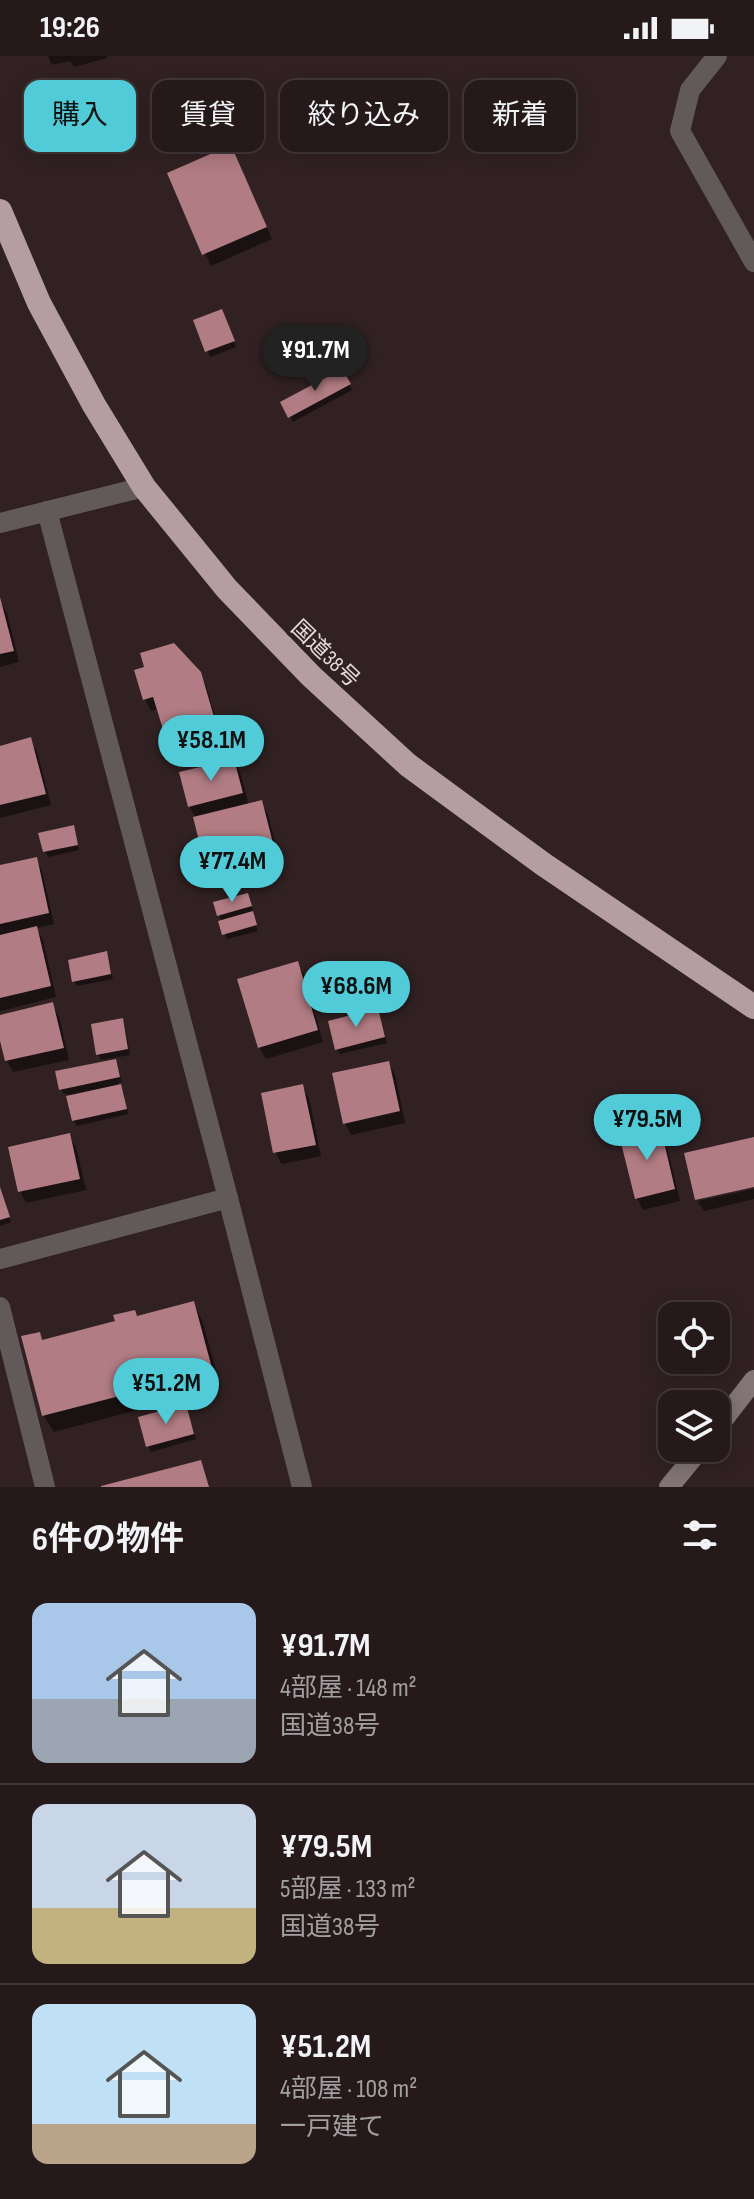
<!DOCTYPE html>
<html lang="ja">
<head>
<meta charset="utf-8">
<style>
	:root { --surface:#25191a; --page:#2d2223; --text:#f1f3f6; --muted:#a3a0a2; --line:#423839; --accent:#52cbd9 }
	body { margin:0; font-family:"Sofia Sans Condensed","Noto Sans JP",sans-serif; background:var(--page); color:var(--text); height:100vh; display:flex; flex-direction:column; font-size:30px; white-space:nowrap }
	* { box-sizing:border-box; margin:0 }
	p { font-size:26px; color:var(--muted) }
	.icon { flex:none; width:44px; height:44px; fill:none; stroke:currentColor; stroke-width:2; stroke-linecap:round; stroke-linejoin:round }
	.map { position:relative; height:1431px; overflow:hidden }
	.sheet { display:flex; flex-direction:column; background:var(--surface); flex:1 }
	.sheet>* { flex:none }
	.banner { position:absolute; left:24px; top:24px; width:706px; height:72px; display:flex; gap:16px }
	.fabs { position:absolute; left:658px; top:1246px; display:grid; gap:16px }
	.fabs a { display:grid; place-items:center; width:72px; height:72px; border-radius:16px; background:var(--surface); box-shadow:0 4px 20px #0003,0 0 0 2px var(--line); font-size:40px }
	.price { position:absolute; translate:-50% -68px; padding:0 18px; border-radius:28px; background:var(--accent); color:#111; font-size:26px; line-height:52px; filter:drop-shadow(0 2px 4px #0008) }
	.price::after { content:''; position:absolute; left:50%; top:48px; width:24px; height:18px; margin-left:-12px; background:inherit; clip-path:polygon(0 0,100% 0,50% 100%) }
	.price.active { background:#222; color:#fff }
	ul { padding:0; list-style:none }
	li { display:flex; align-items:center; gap:24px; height:200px; padding:0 32px }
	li+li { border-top:2px solid var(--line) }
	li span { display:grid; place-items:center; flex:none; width:224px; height:160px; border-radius:16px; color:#555 }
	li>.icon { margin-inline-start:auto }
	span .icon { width:96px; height:96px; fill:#fffc; stroke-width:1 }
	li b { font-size:34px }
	h2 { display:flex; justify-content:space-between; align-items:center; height:96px; padding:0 32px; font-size:34px }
	.pill { padding:0 28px; border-radius:16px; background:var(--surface); box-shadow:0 4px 20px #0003,0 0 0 2px var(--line); font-size:28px; line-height:72px }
	.pill.active { background:var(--accent); color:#111 }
	.status { display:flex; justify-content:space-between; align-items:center; height:56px; padding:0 40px; background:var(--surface); direction:ltr }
	.status svg { height:22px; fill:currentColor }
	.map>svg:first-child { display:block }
</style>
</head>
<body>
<div class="status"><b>19:26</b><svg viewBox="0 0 49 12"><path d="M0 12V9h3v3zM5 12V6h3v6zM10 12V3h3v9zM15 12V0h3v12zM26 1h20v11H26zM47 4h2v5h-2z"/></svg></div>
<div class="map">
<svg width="754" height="1431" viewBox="0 0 754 1431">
	<rect width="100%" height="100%" fill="#312123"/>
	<!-- shadow -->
	<g fill="#0007">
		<polygon points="48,0 107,0 107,2 74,11 70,5 52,9"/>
		<polygon points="231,92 272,183 211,210 169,118"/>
		<polygon points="224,260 236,291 210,301 196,265"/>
		<polygon points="342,316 352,334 293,366 283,347"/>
		<polygon points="0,545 7,557 19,606 0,611"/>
		<polygon points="199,617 206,630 226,696 179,710 172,698 159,653 151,655 145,643"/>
		<polygon points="30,684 37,695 51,749 0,762 0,692"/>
		<polygon points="234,705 240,716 249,750 261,746 268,758 279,802 213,819 207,808 196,763 190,751 181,717"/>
		<polygon points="73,771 79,794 48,801 45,795"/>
		<polygon points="36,803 42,815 54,868 36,872 43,884 56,941 0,955 0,811"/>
		<polygon points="250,845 253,856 251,857 258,875 227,883 216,848"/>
		<polygon points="106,898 113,923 77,930 74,925"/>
		<polygon points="297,908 304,919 323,986 266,1003 259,991"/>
		<polygon points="52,949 59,960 69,1004 13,1016 7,1005 0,976 0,961"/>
		<polygon points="377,955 387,987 340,998 337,993"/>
		<polygon points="122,964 125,970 130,999 101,1004 98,998"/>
		<polygon points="115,1004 122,1026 118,1027 123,1035 128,1058 77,1070 74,1065 68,1038 64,1038 61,1033"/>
		<polygon points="388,1007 395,1018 405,1067 351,1079 345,1067"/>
		<polygon points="302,1030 309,1042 321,1100 282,1108 275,1096"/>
		<polygon points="659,1072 665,1083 680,1145 643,1154 637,1142"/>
		<polygon points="69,1080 76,1091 86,1134 26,1147 20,1135"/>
		<polygon points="754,1133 754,1143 704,1155 698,1145"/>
		<polygon points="0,1135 11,1166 0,1170"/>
		<polygon points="193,1247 202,1264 221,1332 54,1376 44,1360 24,1282 43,1286"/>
		<polygon points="185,1350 196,1383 151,1396 148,1390"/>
	</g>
	<!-- building -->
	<g fill="#b17c83">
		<polygon points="231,89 267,171 202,199 167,117"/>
		<polygon points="222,253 235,285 205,296 193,264"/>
		<polygon points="342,313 351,328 288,362 280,346"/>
		<polygon points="0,541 14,595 0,598"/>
		<polygon points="174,587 201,616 221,685 171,699 153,641 143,644 134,614 144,611 140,597"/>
		<polygon points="31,681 46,738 0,749 0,690"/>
		<polygon points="234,703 243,737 188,751 179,716"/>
		<polygon points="262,744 274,791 205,809 193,761"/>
		<polygon points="74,769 78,789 43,796 38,777"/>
		<polygon points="37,801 49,857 0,868 0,809"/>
		<polygon points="248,837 252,850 217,860 213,846"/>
		<polygon points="253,855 257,869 222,879 218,865"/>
		<polygon points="37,870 51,930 0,942 0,879"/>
		<polygon points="107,895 111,918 72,926 68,904"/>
		<polygon points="298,905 318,974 258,992 237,923"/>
		<polygon points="53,946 64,992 5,1005 0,985 0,959"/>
		<polygon points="378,952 385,981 335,994 328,965"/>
		<polygon points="123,962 128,993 96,999 91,968"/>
		<polygon points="116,1003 120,1021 59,1034 55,1015"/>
		<polygon points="389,1005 400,1055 343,1068 332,1017"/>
		<polygon points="121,1028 127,1053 72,1065 66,1040"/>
		<polygon points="303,1028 316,1089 273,1097 261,1037"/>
		<polygon points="660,1069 675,1133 635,1143 619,1079"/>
		<polygon points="70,1077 80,1123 18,1136 8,1091"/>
		<polygon points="754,1081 754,1131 695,1144 684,1097"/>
		<polygon points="0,1131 10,1161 0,1164"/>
		<polygon points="194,1245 213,1316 42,1360 21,1280 40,1276 42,1284 115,1265 113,1259 135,1254 137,1260"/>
		<polygon points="186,1348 194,1378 146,1391 138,1361"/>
		<polygon points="201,1404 209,1431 101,1431 101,1430"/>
	</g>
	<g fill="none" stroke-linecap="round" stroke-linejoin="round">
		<!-- lane -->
		<polyline stroke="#62595a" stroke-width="20" points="0,1251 45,1431"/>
		<!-- street -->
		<g stroke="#62595a" stroke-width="20">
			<polyline points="717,0 690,34 680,75 754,206"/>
			<polyline points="47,455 228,1142 302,1431"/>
			<polyline points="0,467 144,431"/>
			<polyline points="0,1203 228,1142"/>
		</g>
		<!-- secondary -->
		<g stroke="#837576" stroke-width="20">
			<polyline points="716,1373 754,1324"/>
			<polyline points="669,1431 701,1392"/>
		</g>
		<!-- highway -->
		<polyline stroke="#b49ea1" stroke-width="24" points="0,155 39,247 94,349 144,431 227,533 311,620 408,709 543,808 754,951"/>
	</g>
	<g text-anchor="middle" stroke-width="8" stroke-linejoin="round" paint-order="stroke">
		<!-- street labels -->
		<g font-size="22" fill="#e7dcdd" stroke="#312123">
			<text transform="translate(326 597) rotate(44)" y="8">国道38号</text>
		</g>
	</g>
</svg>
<div class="fabs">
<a><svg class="icon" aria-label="locate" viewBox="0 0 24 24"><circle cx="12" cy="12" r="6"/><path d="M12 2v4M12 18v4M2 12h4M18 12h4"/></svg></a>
<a><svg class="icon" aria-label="layers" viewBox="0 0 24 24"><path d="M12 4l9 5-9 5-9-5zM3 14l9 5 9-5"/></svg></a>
</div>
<b class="price active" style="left:315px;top:337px">¥91.7M</b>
<b class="price" style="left:211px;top:727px">¥58.1M</b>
<b class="price" style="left:232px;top:848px">¥77.4M</b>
<b class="price" style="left:356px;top:973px">¥68.6M</b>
<b class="price" style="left:647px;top:1106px">¥79.5M</b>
<b class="price" style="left:166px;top:1370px">¥51.2M</b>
<div class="banner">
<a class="pill active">購入</a>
<a class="pill">賃貸</a>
<a class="pill">絞り込み</a>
<a class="pill">新着</a>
</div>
</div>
<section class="sheet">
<h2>6件の物件<svg class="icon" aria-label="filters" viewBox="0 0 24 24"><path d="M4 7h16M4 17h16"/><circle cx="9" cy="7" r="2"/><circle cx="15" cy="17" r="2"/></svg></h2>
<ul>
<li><span style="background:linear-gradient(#a9c7e8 60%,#9aa5b1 0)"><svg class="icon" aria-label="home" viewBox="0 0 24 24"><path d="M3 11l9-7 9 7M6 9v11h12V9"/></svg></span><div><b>¥91.7M</b><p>4部屋 · 148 m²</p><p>国道38号</p></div></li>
<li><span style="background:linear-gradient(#c9d6e8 65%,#c2b280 0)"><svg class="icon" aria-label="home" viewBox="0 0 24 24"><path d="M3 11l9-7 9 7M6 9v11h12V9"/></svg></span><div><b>¥79.5M</b><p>5部屋 · 133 m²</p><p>国道38号</p></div></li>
<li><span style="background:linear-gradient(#bfe0f5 75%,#b9a48a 0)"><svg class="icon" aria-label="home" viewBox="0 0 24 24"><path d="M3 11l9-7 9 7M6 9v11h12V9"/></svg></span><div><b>¥51.2M</b><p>4部屋 · 108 m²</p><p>一戸建て</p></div></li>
</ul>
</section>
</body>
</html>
